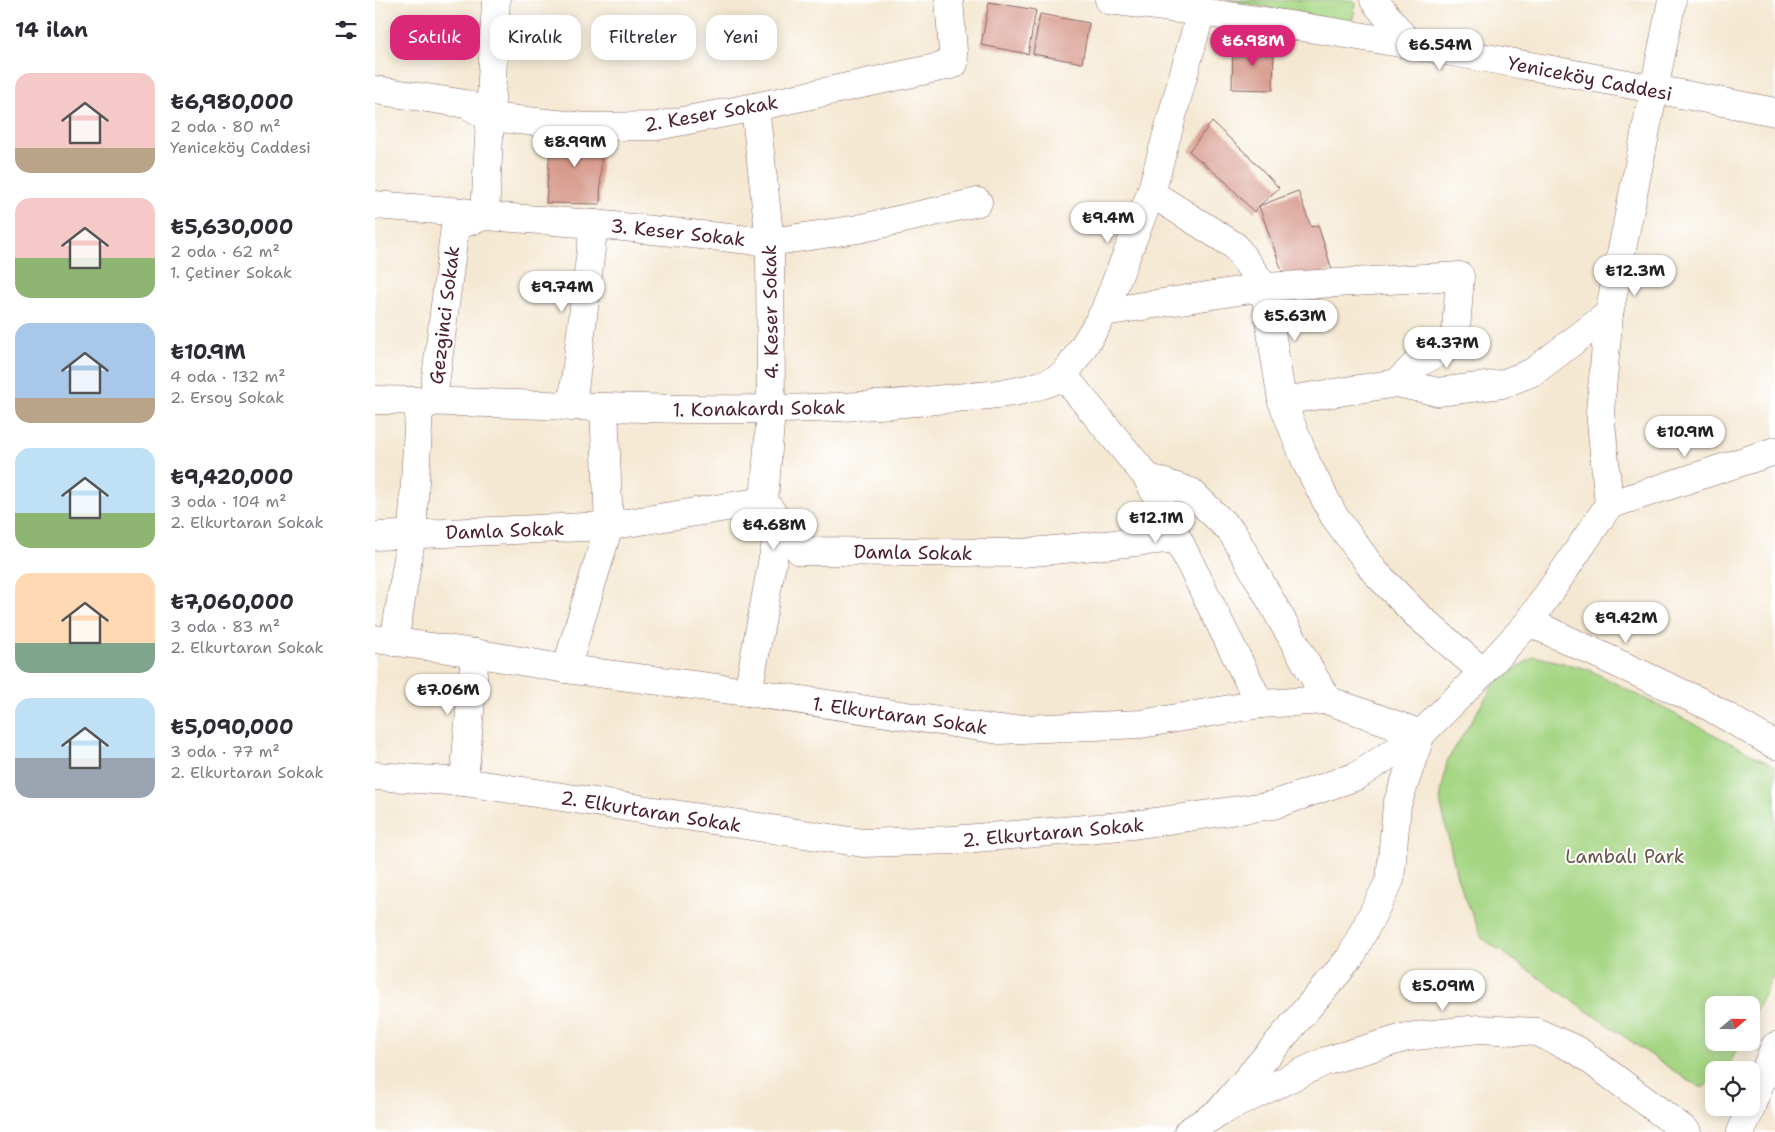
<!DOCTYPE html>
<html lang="tr">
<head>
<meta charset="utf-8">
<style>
	:root { --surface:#fff; --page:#f7f7f7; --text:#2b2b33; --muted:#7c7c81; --accent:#db2777 }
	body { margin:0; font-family:"Shantell Sans",sans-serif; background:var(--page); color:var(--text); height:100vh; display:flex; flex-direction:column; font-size:19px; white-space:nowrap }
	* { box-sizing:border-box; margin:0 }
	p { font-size:16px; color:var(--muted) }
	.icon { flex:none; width:28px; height:28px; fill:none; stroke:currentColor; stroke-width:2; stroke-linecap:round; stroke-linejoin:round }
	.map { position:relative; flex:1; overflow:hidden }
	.side { display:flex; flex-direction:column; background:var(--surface); width:375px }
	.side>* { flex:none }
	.hud { position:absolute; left:15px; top:15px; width:475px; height:45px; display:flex; gap:10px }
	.needle { width:32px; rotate:70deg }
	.controls { position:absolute; left:1330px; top:996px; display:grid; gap:10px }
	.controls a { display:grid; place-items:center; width:55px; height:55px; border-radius:10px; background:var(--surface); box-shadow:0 2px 12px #0003; font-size:25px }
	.price { position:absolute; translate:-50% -42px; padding:0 11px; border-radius:18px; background:#fff; color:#222; font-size:16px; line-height:32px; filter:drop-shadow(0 1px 2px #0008) }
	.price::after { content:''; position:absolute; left:50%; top:30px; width:15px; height:11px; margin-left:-8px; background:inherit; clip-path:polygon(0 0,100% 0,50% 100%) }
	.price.on { background:var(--accent); color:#fff }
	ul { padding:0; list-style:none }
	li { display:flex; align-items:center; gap:15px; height:125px; padding:0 15px }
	li span { display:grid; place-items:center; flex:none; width:140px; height:100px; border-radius:15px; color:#555 }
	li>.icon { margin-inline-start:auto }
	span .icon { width:60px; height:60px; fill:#fffc; stroke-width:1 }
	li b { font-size:21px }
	h2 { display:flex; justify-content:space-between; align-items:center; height:60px; padding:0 15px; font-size:21px }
	.pill { padding:0 18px; border-radius:15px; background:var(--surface); box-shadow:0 2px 12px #0003; font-size:18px; line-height:45px }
	.pill.on { background:var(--accent); color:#fff }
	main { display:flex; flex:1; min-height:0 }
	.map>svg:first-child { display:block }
</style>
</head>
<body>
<main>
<section class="side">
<h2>14 ilan<svg class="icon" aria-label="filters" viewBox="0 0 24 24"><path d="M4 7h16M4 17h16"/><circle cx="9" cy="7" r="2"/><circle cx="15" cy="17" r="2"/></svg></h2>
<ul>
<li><span style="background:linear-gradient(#f6c9c9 75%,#b9a48a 0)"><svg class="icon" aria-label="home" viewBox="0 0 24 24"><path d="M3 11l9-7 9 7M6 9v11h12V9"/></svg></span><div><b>₺6,980,000</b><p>2 oda · 80 m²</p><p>Yeniceköy Caddesi</p></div></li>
<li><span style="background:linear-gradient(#f6c9c9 60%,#8fb573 0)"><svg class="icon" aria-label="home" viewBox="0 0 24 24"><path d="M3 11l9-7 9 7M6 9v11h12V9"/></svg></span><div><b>₺5,630,000</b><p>2 oda · 62 m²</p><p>1. Çetiner Sokak</p></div></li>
<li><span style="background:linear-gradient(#a9c7e8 75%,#b9a48a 0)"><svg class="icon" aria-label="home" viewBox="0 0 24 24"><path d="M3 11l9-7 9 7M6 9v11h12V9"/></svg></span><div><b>₺10.9M</b><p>4 oda · 132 m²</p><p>2. Ersoy Sokak</p></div></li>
<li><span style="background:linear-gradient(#bfe0f5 65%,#8fb573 0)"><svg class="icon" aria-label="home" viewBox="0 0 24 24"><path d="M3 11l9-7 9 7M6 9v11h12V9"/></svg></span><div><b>₺9,420,000</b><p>3 oda · 104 m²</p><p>2. Elkurtaran Sokak</p></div></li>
<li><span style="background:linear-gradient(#ffd9b3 70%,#7fa58c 0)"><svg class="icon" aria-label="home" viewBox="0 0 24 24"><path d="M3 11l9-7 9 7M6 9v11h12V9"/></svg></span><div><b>₺7,060,000</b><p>3 oda · 83 m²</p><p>2. Elkurtaran Sokak</p></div></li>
<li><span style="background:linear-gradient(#bfe0f5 60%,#9aa5b1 0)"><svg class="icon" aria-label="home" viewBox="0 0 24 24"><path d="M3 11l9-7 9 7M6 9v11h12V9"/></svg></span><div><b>₺5,090,000</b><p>3 oda · 77 m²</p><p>2. Elkurtaran Sokak</p></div></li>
</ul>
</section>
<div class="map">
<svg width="1400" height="1132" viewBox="0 0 1400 1132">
	<rect width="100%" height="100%" fill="#fff"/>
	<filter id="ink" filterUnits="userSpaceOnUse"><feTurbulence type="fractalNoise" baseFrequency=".02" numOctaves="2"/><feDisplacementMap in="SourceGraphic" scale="10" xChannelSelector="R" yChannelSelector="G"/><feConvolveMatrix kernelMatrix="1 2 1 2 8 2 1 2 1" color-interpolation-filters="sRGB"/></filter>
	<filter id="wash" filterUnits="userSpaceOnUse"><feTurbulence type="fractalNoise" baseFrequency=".0096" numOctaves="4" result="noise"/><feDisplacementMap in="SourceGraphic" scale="20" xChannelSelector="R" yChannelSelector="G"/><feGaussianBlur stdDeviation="1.12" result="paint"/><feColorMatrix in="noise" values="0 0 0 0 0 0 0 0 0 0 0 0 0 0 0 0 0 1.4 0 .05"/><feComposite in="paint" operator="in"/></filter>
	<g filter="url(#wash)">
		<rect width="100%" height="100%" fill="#f4e8d2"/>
		<!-- green -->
		<g fill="#a6d684" stroke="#787a58">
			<polygon points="851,0 978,0 981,4 977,23"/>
			<polygon points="1159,656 1213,669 1400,766 1400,973 1376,1020 1376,1005 1339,1005 1339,1042 1365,1043 1352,1069 1339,1070 1339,1079 1327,1088 1309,1078 1107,938 1082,877 1065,800 1072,761 1119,684"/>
		</g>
		<g id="blocks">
			<!-- building -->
			<g fill="#d69789">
				<polygon points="614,2 661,10 653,54 606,45"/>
				<polygon points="665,14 714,23 707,63 658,54"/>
				<polygon points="858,45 899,46 898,90 857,89"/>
				<polygon points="837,122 877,159 904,188 884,206 923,191 936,227 943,225 957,270 912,285 884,206 879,212 852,183 814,151"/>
				<polygon points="176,131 227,134 225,204 171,203"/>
			</g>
		</g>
	</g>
	<g filter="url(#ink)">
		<use href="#blocks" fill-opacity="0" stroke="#866565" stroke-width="1"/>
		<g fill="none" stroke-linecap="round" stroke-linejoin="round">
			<defs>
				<g id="minor">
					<path d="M734,0C958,27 1179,70 1400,112"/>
					<polyline points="999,0 1034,44"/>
					<polyline points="826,11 776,193 860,246 889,287 907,401 932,464 959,516 1000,572 1042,615 1108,672"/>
					<polyline points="0,90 91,104 114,117 211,127 282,126 380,107 579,64 574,0"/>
					<polyline points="0,205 88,212 110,216 219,224 395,242 483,229 603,202"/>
					<polyline points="729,312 889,287 1085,276 1080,344 1040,365 1022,383"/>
					<polyline points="688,375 772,477 885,704"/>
					<path d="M0,400C190,403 381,420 570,399C607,395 654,395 687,376C694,372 723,323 729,312L776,193"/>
					<polyline points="907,401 1022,383 1063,392 1127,384 1158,372 1234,314"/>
					<polyline points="197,407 219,224"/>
					<polyline points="772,477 816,492 857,532 952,700"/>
					<polyline points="1234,505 1225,411 1234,314 1297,0"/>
					<polyline points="1234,505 1400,451"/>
					<polyline points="0,536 234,526 389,501 425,551 647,553 802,538"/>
					<polyline points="1154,622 1330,704 1400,745"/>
					<polyline points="0,639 100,653 191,669 373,692 624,730 766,724 885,704 952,700 1046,734 1022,805 1015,880 975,958 844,1112"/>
					<polyline points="19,642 37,534 44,410 58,401 80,226 110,216 121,0"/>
					<polyline points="191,669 234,526 229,408"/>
					<polyline points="373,692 401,542 389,501 396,410 395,242 380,107"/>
					<polyline points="0,776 89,782 488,843 577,840 758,825 898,805 982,776 1046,734 1108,672 1154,622 1234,505"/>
					<polyline points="89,782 100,653"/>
					<polyline points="1376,1106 1400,1046"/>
					<polyline points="813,1132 844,1112 951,1061 1032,1037 1104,1029 1161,1032 1202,1050 1312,1132"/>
					<polyline points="1366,1132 1376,1108"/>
				</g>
			</defs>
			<!-- minor casing -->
			<use href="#minor" stroke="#866565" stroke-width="29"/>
			<!-- minor -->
			<use href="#minor" stroke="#fff" stroke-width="28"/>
		</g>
	</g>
	<g text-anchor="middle" stroke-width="4" stroke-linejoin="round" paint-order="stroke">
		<!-- street labels -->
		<g font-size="19" fill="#4a1f2b" stroke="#fff">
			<text transform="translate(1215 78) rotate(11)" y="7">Yeniceköy Caddesi</text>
			<text transform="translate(336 113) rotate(-10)" y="7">2. Keser Sokak</text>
			<text transform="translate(303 232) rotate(6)" y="7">3. Keser Sokak</text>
			<text transform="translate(395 312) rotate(-91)" y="7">4. Keser Sokak</text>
			<text transform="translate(69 315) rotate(-83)" y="7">Gezginci Sokak</text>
			<text transform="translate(384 408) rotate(-1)" y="7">1. Konakardı Sokak</text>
			<text transform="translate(130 530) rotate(-2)" y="7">Damla Sokak</text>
			<text transform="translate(538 552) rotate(1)" y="7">Damla Sokak</text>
			<text transform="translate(525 715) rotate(8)" y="7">1. Elkurtaran Sokak</text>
			<text transform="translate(276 811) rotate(9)" y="7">2. Elkurtaran Sokak</text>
			<text transform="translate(678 832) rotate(-5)" y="7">2. Elkurtaran Sokak</text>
		</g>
		<!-- park labels -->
		<g font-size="19" fill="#665646" stroke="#fff">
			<text x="1250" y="863">Lambalı Park</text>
		</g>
	</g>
</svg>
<div class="controls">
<a><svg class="needle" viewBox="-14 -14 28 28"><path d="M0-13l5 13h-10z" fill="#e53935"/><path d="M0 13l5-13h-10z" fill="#7c7c81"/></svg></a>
<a><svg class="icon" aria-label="locate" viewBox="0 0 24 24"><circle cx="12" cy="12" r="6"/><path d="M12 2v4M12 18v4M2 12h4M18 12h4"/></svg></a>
</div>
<b class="price on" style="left:878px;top:67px">₺6.98M</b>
<b class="price" style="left:1065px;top:71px">₺6.54M</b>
<b class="price" style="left:200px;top:168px">₺8.99M</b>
<b class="price" style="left:733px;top:244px">₺9.4M</b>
<b class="price" style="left:1260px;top:297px">₺12.3M</b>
<b class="price" style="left:187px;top:313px">₺9.74M</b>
<b class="price" style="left:920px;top:342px">₺5.63M</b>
<b class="price" style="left:1072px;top:369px">₺4.37M</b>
<b class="price" style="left:1310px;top:458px">₺10.9M</b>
<b class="price" style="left:781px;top:544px">₺12.1M</b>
<b class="price" style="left:399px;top:551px">₺4.68M</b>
<b class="price" style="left:1251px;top:644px">₺9.42M</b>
<b class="price" style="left:73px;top:716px">₺7.06M</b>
<b class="price" style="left:1068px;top:1012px">₺5.09M</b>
<div class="hud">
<a class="pill on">Satılık</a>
<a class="pill">Kiralık</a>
<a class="pill">Filtreler</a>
<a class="pill">Yeni</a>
</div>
</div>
</main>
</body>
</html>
